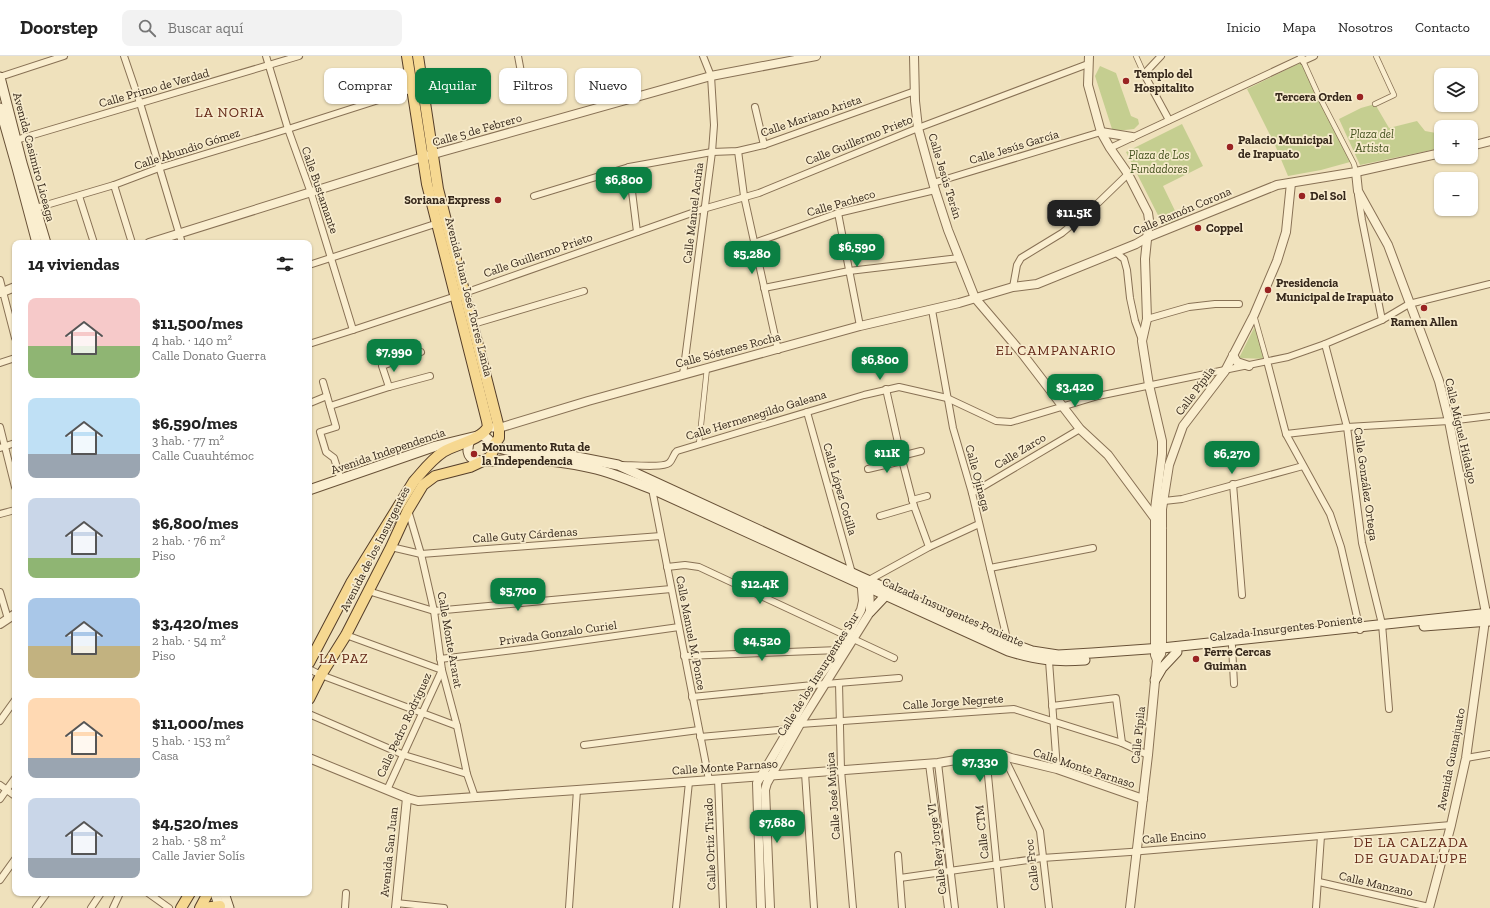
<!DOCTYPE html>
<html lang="es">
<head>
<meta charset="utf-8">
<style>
	:root { --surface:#fff; --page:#f2f2f2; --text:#222; --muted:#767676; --line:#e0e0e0; --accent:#0b8043 }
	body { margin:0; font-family:"Zilla Slab",serif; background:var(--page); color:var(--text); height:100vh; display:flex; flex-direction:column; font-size:15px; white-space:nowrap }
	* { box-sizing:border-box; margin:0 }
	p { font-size:13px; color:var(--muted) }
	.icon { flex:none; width:22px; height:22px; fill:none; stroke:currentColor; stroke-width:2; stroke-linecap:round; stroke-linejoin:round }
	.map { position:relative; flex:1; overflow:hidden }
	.drawer { position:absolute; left:12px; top:184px; width:300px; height:656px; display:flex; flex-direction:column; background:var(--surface); border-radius:8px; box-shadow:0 1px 3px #0004 }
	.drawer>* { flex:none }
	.hud { position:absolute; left:324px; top:12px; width:380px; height:36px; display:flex; gap:8px }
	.buttons { position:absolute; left:1434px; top:12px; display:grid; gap:8px }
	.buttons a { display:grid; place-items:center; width:44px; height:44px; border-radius:8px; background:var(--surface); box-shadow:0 1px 3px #0004; font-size:20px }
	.price { position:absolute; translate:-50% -34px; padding:0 9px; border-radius:8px; background:var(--accent); color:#fff; font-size:13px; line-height:26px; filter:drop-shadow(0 1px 2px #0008) }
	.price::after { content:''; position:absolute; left:50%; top:24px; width:12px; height:9px; margin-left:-6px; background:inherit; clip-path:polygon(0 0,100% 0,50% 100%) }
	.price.current { background:#222; color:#fff }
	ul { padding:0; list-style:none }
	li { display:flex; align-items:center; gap:12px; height:100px; padding:0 16px }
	li span { display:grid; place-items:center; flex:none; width:112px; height:80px; border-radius:8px; color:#555 }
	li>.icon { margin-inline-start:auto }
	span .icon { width:48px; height:48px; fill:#fffc; stroke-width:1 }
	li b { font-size:17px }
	h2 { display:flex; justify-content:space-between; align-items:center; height:48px; padding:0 16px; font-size:17px }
	.pill { padding:0 14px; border-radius:8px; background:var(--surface); box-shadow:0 1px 3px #0004; font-size:14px; line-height:36px }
	.pill.current { background:var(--accent); color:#fff }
	header { display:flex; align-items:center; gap:24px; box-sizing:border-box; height:56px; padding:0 20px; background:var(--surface); border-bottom:1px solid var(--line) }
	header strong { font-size:19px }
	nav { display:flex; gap:22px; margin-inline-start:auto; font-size:14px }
	.search { width:280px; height:36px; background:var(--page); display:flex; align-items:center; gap:10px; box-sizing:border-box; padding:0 14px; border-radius:8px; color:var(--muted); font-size:15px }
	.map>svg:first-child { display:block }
</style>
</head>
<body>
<header>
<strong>Doorstep</strong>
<div class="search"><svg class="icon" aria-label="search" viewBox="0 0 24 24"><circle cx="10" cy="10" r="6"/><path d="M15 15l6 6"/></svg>Buscar aquí</div>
<nav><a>Inicio</a><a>Mapa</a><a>Nosotros</a><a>Contacto</a></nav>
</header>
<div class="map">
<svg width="1490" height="852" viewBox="0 0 1490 852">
	<rect width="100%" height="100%" fill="#efe1bc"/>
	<!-- green -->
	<g fill="#c5ce90">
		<polygon points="1302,6 1350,106 1321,114 1288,120 1275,89 1247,33"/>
		<polygon points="1100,10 1116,17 1131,60 1138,63 1139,68 1134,73 1116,75 1112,73 1095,20"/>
		<polygon points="1375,48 1389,72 1417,65 1425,75 1436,77 1441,81 1441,92 1360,109 1339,63 1361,52"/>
		<polygon points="1182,68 1203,110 1163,130 1179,163 1164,171 1126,96"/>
		<polygon points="1256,268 1268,303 1239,302"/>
	</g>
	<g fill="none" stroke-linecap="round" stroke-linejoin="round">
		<defs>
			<g id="pedestrian">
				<polyline points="1136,0 1144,18"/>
				<polyline points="1303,5 1317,36 1354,108 1356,116"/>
				<polyline points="1375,48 1394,39 1376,0"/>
				<polyline points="1254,259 1267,305"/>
				<polyline points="699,388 707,312"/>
			</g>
			<g id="minor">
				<polyline points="124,0 140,47 182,187"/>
				<polyline points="266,0 288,73 311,137 353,274"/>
				<polyline points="518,0 521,16"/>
				<polyline points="1161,0 1144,18 1169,64"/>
				<polyline points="1301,0 1303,5 1314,0"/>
				<polyline points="0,21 64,0"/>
				<polyline points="755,51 764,89"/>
				<polyline points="16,84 299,0"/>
				<polyline points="1110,92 1302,2"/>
				<polyline points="738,95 744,140 778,294"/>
				<polyline points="629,111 637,176"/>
				<polyline points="933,127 1101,76"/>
				<polyline points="114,129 132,187"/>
				<polyline points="1358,139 1362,164 1382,264"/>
				<polyline points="79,140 94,187"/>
				<polyline points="534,140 629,111 712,96 738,95 764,89 915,35"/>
				<polyline points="36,152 114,129 159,112 288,73 413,33"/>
				<polyline points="838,157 860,270"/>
				<polyline points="754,187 838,157 935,134"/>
				<polyline points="1115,196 1124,203 1127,214 1130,242 1135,265 1142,284"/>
				<polyline points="309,209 438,167"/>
				<polyline points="0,224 15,282"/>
				<polyline points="1013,231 1017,209 1021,202 1062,177 1096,149 1128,118"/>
				<polyline points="764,232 849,215 959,202"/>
				<polyline points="932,254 953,372 972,437 1008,587"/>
				<polyline points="1147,263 1189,251 1215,248 1239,248"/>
				<polyline points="473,268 584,235"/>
				<polyline points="309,288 353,274 456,240 703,153 759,137 918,72 1088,8"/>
				<polyline points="1325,288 1347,371 1362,487 1382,568 1389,653"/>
				<polyline points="1267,305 1286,378 1330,458 1341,491 1360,574"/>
				<polyline points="0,307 15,302"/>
				<polyline points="683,319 712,96 714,69 711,20 703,0"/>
				<polyline points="323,326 336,371 320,376 326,396 334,402 341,424"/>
				<polyline points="389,331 382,310 421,296"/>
				<polyline points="886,333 901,400 914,450 929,491"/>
				<polyline points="310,347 327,340"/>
				<polyline points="330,350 389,331 430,320"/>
				<polyline points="807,356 852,517"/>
				<polyline points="0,371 15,431"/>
				<polyline points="1286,378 1347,371 1449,365 1490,360"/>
				<polyline points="0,392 15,387"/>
				<polyline points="901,400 921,395"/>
				<path d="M622,409C631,409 663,412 669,407C673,404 673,398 677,395L864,339L899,331L947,342L996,365L1011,366L1098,340L1288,301L1325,288L1382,264L1409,248L1490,228"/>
				<polyline points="868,413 902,405"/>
				<polyline points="1233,428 1242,539"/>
				<polyline points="652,433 709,724"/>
				<polyline points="972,437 1080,373"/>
				<polyline points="912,444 927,440"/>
				<polyline points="1164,445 1182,443 1303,410"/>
				<polyline points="408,454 421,498 434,555 442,614 457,670 467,718 475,741"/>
				<polyline points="0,458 15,454"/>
				<polyline points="880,460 914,450"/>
				<polyline points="391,491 421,498 661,480"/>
				<polyline points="667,511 685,509 699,511 894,602"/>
				<polyline points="990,512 1093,492"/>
				<polyline points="869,524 929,491 979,468"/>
				<polyline points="368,535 434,555 671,533"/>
				<polyline points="0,536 8,563"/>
				<polyline points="346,579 442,614 387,734"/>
				<polyline points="1232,590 1234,628"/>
				<polyline points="684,600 839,594"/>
				<polyline points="440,603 530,592 679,571"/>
				<polyline points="1049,605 1057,713"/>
				<polyline points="309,613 321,619 457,670"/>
				<polyline points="839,627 841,714 853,852"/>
				<polyline points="692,641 813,629 899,622"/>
				<polyline points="1052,650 1116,642 1122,687"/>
				<polyline points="309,658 404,699 467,718"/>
				<polyline points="0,665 15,644"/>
				<polyline points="800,668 1014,653 1122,687 1148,699"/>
				<polyline points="700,681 789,673"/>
				<polyline points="584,689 699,674"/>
				<polyline points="986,699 1001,852"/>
				<polyline points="1003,699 1040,775 1049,852"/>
				<polyline points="1466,702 1490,698"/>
				<polyline points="938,707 955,852"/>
				<polyline points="929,708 948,852"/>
				<polyline points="805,717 814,852"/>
				<polyline points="718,723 723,852"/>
				<polyline points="0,729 15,740"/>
				<polyline points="0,743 15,722"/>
				<polyline points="898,799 902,852"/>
				<polyline points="900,822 1042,802 1130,796 1451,769"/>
				<polyline points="0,824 15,803"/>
				<polyline points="1319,826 1429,851"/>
				<polyline points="148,837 169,852"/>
				<polyline points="396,847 444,852"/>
				<polyline points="36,852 47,837"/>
				<polyline points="91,852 101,837"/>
				<polyline points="113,852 120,837"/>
				<polyline points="345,852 346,837"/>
				<polyline points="569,852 577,734"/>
				<polyline points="676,852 689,726"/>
				<polyline points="1316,852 1321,780"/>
			</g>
			<g id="tertiary">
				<polyline points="914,0 915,45 918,72 935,134 948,174 975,242 1021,296 1080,373 1108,399 1162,472"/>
				<polyline points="1089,0 1088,29 1101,76 1110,92 1128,118 1148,157 1149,164 1145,203 1147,263 1142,285 1149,329 1162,385 1162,398 1155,453 1155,599 1157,604 1148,699 1130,852"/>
				<polyline points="1101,76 1132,81"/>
				<polyline points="1471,90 1490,85"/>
				<polyline points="1356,116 1358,135 1388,189 1439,325 1449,365 1486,557 1466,702 1451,769 1429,852"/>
				<polyline points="149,187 423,101 711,20 816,0"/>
				<polyline points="0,237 15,231"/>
				<polyline points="1233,299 1237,306 1249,310"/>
				<polyline points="488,371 499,372 588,345 860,270 959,247 1013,231 1037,228 1136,188 1148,181 1277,129 1356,116 1441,97"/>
				<polyline points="0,568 15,558"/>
				<polyline points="1157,604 1161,598 1162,592 1162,453 1169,409 1183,370 1225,315 1254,259 1277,205 1286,176 1291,127"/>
				<polyline points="309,702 407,742 418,745 577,734 938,707 986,699 1003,699 1011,702 1057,713 1143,743"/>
				<polyline points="396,852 407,742"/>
				<polyline points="761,852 757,727 789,673 813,629 839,594 861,554 863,545 861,522"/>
				<polyline points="770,852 765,734 767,727 800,668 870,556 869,526"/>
			</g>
			<g id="secondary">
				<polyline points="0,21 22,107 46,187"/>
				<polyline points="0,52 17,112 37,187"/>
				<path d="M470,384C467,392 466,401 476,404C487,408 501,403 512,403C521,403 531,403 540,404C561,406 583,409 603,415C620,420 636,427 652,433L1008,595C1037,604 1054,606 1085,604"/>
				<path d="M309,434L436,390L481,379C487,381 490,384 493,390L506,394L567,399L618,409L861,521L1008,586L1032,595L1058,599L1092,597L1162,592L1490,557"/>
				<polyline points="870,556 886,539"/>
				<polyline points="1424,570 1490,565"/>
				<polyline points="1155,624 1162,612 1177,596"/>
				<polyline points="215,837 220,852"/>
				<polyline points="224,837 229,852"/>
			</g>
			<g id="primary">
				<path d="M309,607L351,527L414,425C423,415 431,404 443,396C456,388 479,385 488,371L487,365L427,128L407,0"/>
				<polyline points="309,643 321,619 346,579 391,491 408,454 423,429 435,420 470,411 487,403 491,400 493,395 493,390 499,382 499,372 438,133 418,0"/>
				<polyline points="181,852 190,837"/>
				<polyline points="200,852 208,837"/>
				<polyline points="203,852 220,850"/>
			</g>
		</defs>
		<!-- pedestrian casing -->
		<use href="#pedestrian" stroke="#887155" stroke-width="6"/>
		<!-- minor casing -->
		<use href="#minor" stroke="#887155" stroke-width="8"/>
		<!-- tertiary casing -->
		<use href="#tertiary" stroke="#887155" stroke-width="10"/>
		<!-- secondary casing -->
		<use href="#secondary" stroke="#695238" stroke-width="11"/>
		<!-- primary casing -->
		<use href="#primary" stroke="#553e2a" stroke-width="12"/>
		<!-- pedestrian -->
		<use href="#pedestrian" stroke="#faeecf" stroke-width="4.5"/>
		<!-- minor -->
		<use href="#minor" stroke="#faeecf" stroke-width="6"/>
		<!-- tertiary -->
		<use href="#tertiary" stroke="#faeecf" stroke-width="8"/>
		<!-- secondary -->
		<use href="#secondary" stroke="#faeecf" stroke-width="9"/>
		<!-- primary -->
		<use href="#primary" stroke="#f6d891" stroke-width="10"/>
	</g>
	<!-- markers -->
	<g fill="#992322" stroke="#f7ebcc" stroke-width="1.5">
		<circle cx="1126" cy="25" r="4"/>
		<circle cx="1360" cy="41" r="4"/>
		<circle cx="1230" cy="91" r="4"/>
		<circle cx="1302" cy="140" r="4"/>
		<circle cx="498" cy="144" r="4"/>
		<circle cx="1198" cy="172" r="4"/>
		<circle cx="1268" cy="234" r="4"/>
		<circle cx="1424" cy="252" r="4"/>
		<circle cx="474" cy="398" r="4"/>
		<circle cx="1196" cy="603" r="4"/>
	</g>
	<g text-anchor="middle" stroke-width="3.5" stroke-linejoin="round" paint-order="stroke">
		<!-- poi labels -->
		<g font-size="12" font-weight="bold" fill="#36281b" stroke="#f7ebcc" text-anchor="start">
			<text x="1134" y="22">Templo del<tspan x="1134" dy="14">Hospitalito</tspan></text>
			<text x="1352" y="45" text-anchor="end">Tercera Orden</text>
			<text x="1238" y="88">Palacio Municipal<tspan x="1238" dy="14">de Irapuato</tspan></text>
			<text x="1310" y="144">Del Sol</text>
			<text x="490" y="148" text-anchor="end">Soriana Express</text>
			<text x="1206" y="176">Coppel</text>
			<text x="1276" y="231">Presidencia<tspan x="1276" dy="14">Municipal de Irapuato</tspan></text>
			<text x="1424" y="270" text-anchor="middle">Ramen Allen</text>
			<text x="482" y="395">Monumento Ruta de<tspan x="482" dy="14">la Independencia</tspan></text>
			<text x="1204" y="600">Ferre Cercas<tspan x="1204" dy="14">Guiman</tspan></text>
		</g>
		<!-- street labels -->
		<g font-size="12" fill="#36281b" stroke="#f7ebcc">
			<text transform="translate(154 32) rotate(-16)" y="4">Calle Primo de Verdad</text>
			<text transform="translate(811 60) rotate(-19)" y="4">Calle Mariano Arista</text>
			<text transform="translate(477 74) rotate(-16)" y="4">Calle 5 de Febrero</text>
			<text transform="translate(859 84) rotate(-22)" y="4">Calle Guillermo Prieto</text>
			<text transform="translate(1014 91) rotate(-17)" y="4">Calle Jesús García</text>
			<text transform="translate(187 93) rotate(-18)" y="4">Calle Abundio Gómez</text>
			<text transform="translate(34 101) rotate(75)" y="4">Avenida Casimiro Liceaga</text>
			<text transform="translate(945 120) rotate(73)" y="4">Calle Jesús Terán</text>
			<text transform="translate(320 134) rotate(71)" y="4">Calle Bustamante</text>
			<text transform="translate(841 147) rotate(-16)" y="4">Calle Pacheco</text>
			<text transform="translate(1182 155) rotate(-23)" y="4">Calle Ramón Corona</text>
			<text transform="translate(693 157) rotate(-83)" y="4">Calle Manuel Acuña</text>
			<text transform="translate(538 199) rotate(-19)" y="4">Calle Guillermo Prieto</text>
			<text transform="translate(469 241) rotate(76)" y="4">Avenida Juan José Torres Landa</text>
			<text transform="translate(728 294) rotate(-15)" y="4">Calle Sóstenes Rocha</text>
			<text transform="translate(1195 335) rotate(-53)" y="4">Calle Pípila</text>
			<text transform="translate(756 359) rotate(-17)" y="4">Calle Hermenegildo Galeana</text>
			<text transform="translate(1461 375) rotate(77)" y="4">Calle Miguel Hidalgo</text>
			<text transform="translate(388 395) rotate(-19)" y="4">Avenida Independencia</text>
			<text transform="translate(1020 395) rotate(-31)" y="4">Calle Zarco</text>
			<text transform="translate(978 422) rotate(75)" y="4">Calle Ojinaga</text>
			<text transform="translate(1366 428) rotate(82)" y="4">Calle González Ortega</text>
			<text transform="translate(840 433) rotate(74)" y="4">Calle López Cotilla</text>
			<text transform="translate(525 479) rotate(-4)" y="4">Calle Guty Cárdenas</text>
			<text transform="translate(375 493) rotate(-63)" y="4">Avenida de los Insurgentes</text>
			<text transform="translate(953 556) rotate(24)" y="4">Calzada Insurgentes Poniente</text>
			<text transform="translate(1286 572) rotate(-7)" y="4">Calzada Insurgentes Poniente</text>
			<text transform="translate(558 577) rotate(-8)" y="4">Privada Gonzalo Curiel</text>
			<text transform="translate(691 577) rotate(79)" y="4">Calle Manuel M. Ponce</text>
			<text transform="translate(450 584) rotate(80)" y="4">Calle Monte Ararat</text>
			<text transform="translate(818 618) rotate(-58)" y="4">Calle de los Insurgentes Sur</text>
			<text transform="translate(953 646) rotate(-4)" y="4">Calle Jorge Negrete</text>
			<text transform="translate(404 669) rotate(-65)" y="4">Calle Pedro Rodríguez</text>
			<text transform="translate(1138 679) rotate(-84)" y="4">Calle Pípila</text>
			<text transform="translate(1451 703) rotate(-79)" y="4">Avenida Guanajuato</text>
			<text transform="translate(725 711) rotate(-4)" y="4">Calle Monte Parnaso</text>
			<text transform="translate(1084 712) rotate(18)" y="4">Calle Monte Parnaso</text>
			<text transform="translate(833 740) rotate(-94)" y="4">Calle José Mujica</text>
			<text transform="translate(982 776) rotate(-96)" y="4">Calle CTM</text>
			<text transform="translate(1174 781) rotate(-5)" y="4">Calle Encino</text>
			<text transform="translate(710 788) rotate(-92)" y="4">Calle Ortiz Tirado</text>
			<text transform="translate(937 793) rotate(-97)" y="4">Calle Rey Jorge VI</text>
			<text transform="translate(389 796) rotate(-84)" y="4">Avenida San Juan</text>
			<text transform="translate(1032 809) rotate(-97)" y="4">Calle Froc</text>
			<text transform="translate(1376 828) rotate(13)" y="4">Calle Manzano</text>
		</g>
		<!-- park labels -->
		<g font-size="12" font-style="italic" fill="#465320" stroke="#f7ebcc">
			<text x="1372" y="82">Plaza del<tspan x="1372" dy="14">Artista</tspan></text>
			<text x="1159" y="103">Plaza de Los<tspan x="1159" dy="14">Fundadores</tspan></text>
		</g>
		<!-- quarter labels -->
		<g font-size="14" letter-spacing="1" fill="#642918" stroke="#f7ebcc">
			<text x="230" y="61">LA NORIA</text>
			<text x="1056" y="299">EL CAMPANARIO</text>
			<text x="344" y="607">LA PAZ</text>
			<text x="1411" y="791">DE LA CALZADA<tspan x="1411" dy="16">DE GUADALUPE</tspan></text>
		</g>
	</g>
</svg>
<div class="buttons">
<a><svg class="icon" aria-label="layers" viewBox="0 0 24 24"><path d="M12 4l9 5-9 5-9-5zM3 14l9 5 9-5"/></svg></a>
<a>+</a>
<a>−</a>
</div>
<b class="price" style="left:624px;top:145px">$6,800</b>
<b class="price current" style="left:1074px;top:178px">$11.5K</b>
<b class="price" style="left:857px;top:212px">$6,590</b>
<b class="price" style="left:752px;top:219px">$5,280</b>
<b class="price" style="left:394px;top:317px">$7,990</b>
<b class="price" style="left:880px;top:325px">$6,800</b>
<b class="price" style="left:1075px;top:352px">$3,420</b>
<b class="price" style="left:887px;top:418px">$11K</b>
<b class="price" style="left:1232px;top:419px">$6,270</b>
<b class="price" style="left:760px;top:549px">$12.4K</b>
<b class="price" style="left:518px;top:556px">$5,700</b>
<b class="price" style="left:762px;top:606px">$4,520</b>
<b class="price" style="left:980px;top:727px">$7,330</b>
<b class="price" style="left:777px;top:788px">$7,680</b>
<div class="hud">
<a class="pill">Comprar</a>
<a class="pill current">Alquilar</a>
<a class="pill">Filtros</a>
<a class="pill">Nuevo</a>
</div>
<section class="drawer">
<h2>14 viviendas<svg class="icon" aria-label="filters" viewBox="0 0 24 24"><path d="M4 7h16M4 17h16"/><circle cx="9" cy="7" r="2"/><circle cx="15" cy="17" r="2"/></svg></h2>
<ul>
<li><span style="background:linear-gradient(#f6c9c9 60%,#8fb573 0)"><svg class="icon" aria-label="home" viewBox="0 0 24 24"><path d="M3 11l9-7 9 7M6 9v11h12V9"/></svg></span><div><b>$11,500/mes</b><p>4 hab. · 140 m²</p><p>Calle Donato Guerra</p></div></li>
<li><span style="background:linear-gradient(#bfe0f5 70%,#9aa5b1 0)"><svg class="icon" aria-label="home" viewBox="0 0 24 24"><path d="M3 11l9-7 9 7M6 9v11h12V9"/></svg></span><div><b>$6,590/mes</b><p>3 hab. · 77 m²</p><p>Calle Cuauhtémoc</p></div></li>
<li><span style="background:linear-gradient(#c9d6e8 75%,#8fb573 0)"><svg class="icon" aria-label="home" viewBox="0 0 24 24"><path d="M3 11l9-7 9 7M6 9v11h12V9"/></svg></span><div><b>$6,800/mes</b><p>2 hab. · 76 m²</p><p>Piso</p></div></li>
<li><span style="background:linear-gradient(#a9c7e8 60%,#c2b280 0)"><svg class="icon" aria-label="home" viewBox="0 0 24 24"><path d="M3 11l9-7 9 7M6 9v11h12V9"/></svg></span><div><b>$3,420/mes</b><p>2 hab. · 54 m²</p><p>Piso</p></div></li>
<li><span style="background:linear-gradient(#ffd9b3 75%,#9aa5b1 0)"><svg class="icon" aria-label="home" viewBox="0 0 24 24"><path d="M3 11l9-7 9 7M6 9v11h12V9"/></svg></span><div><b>$11,000/mes</b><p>5 hab. · 153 m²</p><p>Casa</p></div></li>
<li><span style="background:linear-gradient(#c9d6e8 75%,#9aa5b1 0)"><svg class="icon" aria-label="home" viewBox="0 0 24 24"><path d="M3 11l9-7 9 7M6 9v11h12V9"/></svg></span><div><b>$4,520/mes</b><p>2 hab. · 58 m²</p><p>Calle Javier Solís</p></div></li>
</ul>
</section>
</div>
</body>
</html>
